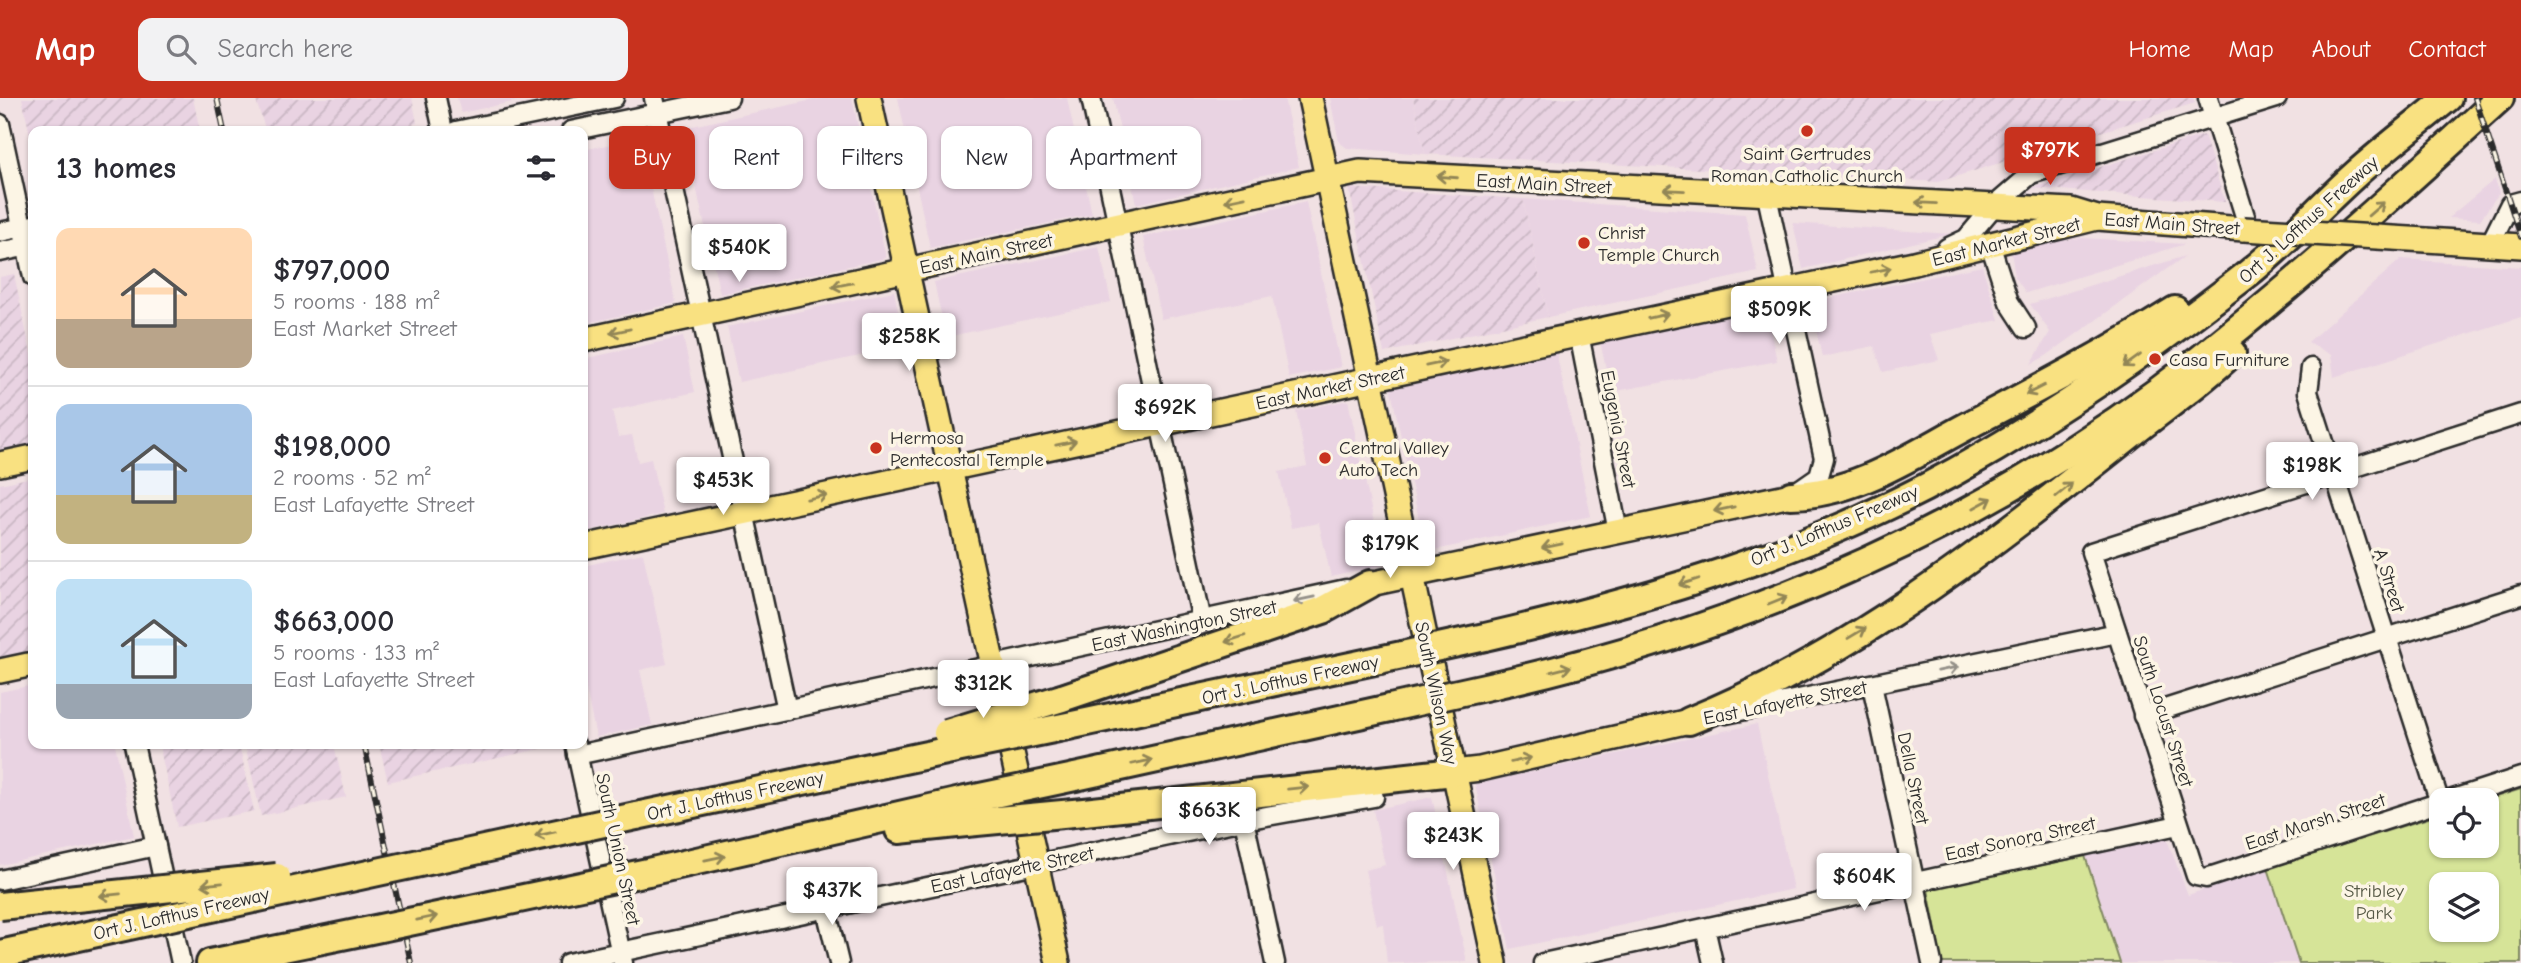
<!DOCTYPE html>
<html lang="en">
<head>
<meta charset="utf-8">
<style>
	:root { --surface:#fff; --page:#f2f2f3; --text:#2b2b33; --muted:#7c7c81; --line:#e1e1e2; --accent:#c8321e }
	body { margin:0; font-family:"Comic Neue",sans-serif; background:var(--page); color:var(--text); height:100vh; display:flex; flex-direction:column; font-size:26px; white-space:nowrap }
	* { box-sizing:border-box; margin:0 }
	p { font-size:23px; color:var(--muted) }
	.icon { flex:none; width:38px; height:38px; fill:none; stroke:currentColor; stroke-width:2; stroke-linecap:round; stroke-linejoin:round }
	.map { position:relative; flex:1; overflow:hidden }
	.panel { position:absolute; left:28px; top:28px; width:560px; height:623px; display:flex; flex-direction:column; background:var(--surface); border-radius:14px; box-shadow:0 2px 5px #0004 }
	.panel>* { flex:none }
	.hud { position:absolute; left:609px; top:28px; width:665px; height:63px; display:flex; gap:14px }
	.buttons { position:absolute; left:2429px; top:690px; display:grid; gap:14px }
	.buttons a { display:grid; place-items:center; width:70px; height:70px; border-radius:14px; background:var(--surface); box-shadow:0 2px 5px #0004; font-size:35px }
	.price { position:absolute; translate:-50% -60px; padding:0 16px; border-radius:7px; background:#fff; color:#222; font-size:23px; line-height:46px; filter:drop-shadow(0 2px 4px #0008) }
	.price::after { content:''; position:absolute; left:50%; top:42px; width:21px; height:16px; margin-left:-10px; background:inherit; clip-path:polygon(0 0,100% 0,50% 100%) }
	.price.selected { background:var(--accent); color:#fff }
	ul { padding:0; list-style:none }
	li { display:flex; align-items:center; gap:21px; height:175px; padding:0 28px }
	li+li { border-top:2px solid var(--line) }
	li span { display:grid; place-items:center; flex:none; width:196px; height:140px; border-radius:14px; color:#555 }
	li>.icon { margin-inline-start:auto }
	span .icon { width:84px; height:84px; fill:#fffc; stroke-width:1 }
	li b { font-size:30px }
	h2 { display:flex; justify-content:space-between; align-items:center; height:84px; padding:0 28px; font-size:30px }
	.pill { padding:0 24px; border-radius:14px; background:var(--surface); box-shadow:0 2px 5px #0004; font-size:24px; line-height:63px }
	.pill.selected { background:var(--accent); color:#fff }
	header { display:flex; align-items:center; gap:42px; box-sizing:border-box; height:98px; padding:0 35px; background:var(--accent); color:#fff }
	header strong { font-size:33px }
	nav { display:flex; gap:38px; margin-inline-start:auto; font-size:24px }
	.search { width:490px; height:63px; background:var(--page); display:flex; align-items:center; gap:18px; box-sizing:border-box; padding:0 24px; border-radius:14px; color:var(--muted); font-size:26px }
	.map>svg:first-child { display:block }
</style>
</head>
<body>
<header>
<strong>Map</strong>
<div class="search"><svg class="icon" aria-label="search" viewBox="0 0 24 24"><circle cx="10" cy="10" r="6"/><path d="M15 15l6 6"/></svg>Search here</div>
<nav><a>Home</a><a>Map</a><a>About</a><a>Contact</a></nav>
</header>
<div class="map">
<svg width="2521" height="865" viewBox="0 0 2521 865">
	<defs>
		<pattern id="industrial-furrows" width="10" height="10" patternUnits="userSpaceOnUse" patternTransform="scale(1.75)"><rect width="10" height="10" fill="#e9d3e2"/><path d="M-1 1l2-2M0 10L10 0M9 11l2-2" fill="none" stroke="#c8b5c2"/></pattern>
	</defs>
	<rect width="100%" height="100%" fill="#f1e1e3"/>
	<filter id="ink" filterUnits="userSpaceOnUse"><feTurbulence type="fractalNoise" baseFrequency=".0143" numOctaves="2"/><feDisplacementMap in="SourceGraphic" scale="14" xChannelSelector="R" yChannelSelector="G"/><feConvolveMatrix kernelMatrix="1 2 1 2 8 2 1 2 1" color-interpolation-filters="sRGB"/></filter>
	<g filter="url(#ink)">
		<!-- built -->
		<g fill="#e9d3e2">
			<polygon points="457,0 531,0 461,15"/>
			<polygon points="822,0 852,0 886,160 720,196 683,30"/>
			<polygon points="898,0 1067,0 1092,116 930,150"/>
			<polygon points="1113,0 1284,0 1299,69 1136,106"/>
			<polygon points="1330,0 1413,0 1425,56 1347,50 1339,44"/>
			<polygon points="640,40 676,205 583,226 583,52"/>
			<polygon points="2495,81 2499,95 2480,122 2448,120"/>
			<polygon points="1523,101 1745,116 1758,174 1548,219"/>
			<polygon points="1306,104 1341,269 1289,280 1272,198 1161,221 1143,139"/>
			<polygon points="1793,125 1951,136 1803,171"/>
			<polygon points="2083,140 2185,146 2026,195 2015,179 2010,147"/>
			<polygon points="1099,149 1111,204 946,239 934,184"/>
			<polygon points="2185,158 2046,258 2031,266 2050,234 2030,206"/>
			<polygon points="2401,161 2521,169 2521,219 2334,279 2331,257 2308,244"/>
			<polygon points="1982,168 1999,222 1930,236 1939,262 1883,274 1874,248 1822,259 1810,204"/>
			<polygon points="894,193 905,248 739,284 727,229"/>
			<polygon points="1765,208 1777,263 1611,294 1600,243"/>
			<polygon points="683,239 695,294 612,313 618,339 632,337 638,364 651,361 663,416 583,434 583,261"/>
			<polygon points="1556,253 1591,418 1426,454 1390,288"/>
			<polygon points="1348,302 1383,467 1331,479 1319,425 1291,430 1279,374 1307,368 1296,313"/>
			<polygon points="643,455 667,566 640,572 652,627 596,639 583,577 583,468"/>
			<polygon points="33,587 33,646 115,646 134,738 0,767 0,594"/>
			<polygon points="1757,626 1793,791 1510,851 1475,686"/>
			<polygon points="1432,699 1467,864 1387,865 1383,826 1377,827 1365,772 1385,767 1373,712"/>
			<polygon points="2166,739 2188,797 2268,770 2299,865 2120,865 2085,758"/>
		</g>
		<!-- industrial -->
		<g fill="url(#industrial-furrows)">
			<polygon points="22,0 193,0 200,33 33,33 33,51"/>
			<polygon points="255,0 412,0 417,25 382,33 266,33"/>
			<polygon points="1413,0 2193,0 2195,5 1938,84 1425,56"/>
			<polygon points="2204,37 2225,104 2032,90"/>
			<polygon points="1349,90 1523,101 1548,219 1384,255"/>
			<polygon points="14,176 33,266 33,345 0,352 0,179"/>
			<polygon points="33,379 33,552 0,559 0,386"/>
			<polygon points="159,646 239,646 254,713 177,729"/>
			<polygon points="245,646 334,646 346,699 261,718"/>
			<polygon points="379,646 553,646 553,648 388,684"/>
		</g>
		<!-- green -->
		<g fill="#d6e498" stroke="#808862" stroke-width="2" fill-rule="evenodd">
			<path d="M2521,691V865H2299L2268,770L2441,716V747H2487L2486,702ZM2441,786H2487V831H2441Z"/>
			<polygon points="2085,758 2120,865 1942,865 1928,791"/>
		</g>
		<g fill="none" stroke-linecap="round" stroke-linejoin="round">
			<defs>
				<g id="minor">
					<polyline points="436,0 443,33"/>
					<polyline points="654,0 787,612"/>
					<polyline points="1091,0 1202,523"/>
					<polyline points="2208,0 2249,131"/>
					<polyline points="0,26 33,179"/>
					<polyline points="456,33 614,0"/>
					<polyline points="571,33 729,0"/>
					<polyline points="1767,98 1824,360 1819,378 1793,396"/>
					<polyline points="0,134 33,127"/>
					<polyline points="1990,146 2009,204 2026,230"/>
					<polyline points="2490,146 2510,106 2521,103"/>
					<polyline points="1947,150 1966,141 1994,108 2031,76 2277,0"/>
					<polyline points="0,154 33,147"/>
					<polyline points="1579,236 1618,434"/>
					<polyline points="2311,270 2308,294 2440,705"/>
					<polyline points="1872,587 1932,865"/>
					<polyline points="1726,616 2117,535"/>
					<polyline points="2143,618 2521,497"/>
					<polyline points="134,646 181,865"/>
					<polyline points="575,646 623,865"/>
					<polyline points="577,657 1346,491"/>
					<polyline points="2450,702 2521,679"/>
					<polyline points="2441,704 2206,780 2196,778 2091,454 2521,316"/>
					<polyline points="1244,722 1275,865"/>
					<polyline points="0,782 156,748"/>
					<polyline points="826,811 839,865"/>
					<polyline points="1705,830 1713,865"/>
					<polyline points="568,865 1244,722 1374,699"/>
					<polyline points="1543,865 2178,727"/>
				</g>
				<g id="major">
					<polyline points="869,0 1058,865"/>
					<polyline points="1310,0 1495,865"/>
					<polyline points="2426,142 2521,148"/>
					<polyline points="583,242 1360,74 2071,112 2097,120 2244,131"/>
					<polyline points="0,366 33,359"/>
					<polyline points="583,449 1914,165 2097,120"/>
					<polyline points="1370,486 1791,397"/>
					<polyline points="0,573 33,566"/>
					<polyline points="1454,674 1480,671 1689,623"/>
				</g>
				<g id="highway">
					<path d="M1791,397C1855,397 1914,356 1969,327C2039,290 2108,254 2175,212"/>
					<path d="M1485,539C1647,502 1811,454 1956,373C2058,316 2153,250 2245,178C2285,147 2319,109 2357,75C2386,49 2418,25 2448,0"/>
					<path d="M1494,587C1750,530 1993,424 2200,261C2304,179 2402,89 2500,0"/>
					<polyline points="1062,600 1323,512 1370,486"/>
					<path d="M1689,623C1852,558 1992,447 2129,338C2164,310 2200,286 2232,255"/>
					<polyline points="1068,628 1379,562"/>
					<polyline points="1075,679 1390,610"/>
					<polyline points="1084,714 1454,674"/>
					<polyline points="636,718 951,652"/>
					<polyline points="899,732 966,725"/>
					<polyline points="648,774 961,703"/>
					<polyline points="210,865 361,834"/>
				</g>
			</defs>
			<!-- minor casing -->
			<use href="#minor" stroke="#2b2b2b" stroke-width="23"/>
			<!-- major casing -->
			<use href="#major" stroke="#2b2b2b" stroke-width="28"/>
			<!-- highway casing -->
			<use href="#highway" stroke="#2b2b2b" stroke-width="32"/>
			<!-- minor -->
			<use href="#minor" stroke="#fcf5e5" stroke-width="18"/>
			<!-- major -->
			<use href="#major" stroke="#f9e181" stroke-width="23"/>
			<!-- highway -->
			<use href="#highway" stroke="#f9e181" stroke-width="26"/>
			<defs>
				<g id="rail">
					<polyline points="217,0 224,33"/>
					<polyline points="2475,0 2521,139"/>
					<polyline points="364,646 411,865"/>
				</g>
			</defs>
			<!-- rail casing -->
			<use href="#rail" stroke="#2b2b2b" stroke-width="6"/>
			<!-- rail -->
			<use href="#rail" stroke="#fcf5e5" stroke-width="3.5" stroke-dasharray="10" stroke-linecap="butt"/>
			<defs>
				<polyline id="major-bridge" points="2244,131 2426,142"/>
				<g id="highway-bridge">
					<polyline points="1379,562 1485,539"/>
					<polyline points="1390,610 1494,587"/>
					<polyline points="947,635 1062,600"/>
					<polyline points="951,652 1068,628"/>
					<polyline points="961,703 1075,679"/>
					<polyline points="966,725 1084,714"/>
					<polyline points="0,808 277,779"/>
					<polyline points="361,834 648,774"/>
					<polyline points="0,856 636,718"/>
				</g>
			</defs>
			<!-- major-bridge casing -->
			<use href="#major-bridge" stroke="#2b2b2b" stroke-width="28" stroke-linecap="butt"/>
			<!-- highway-bridge casing -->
			<use href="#highway-bridge" stroke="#2b2b2b" stroke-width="32" stroke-linecap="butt"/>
			<!-- major-bridge -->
			<use href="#major-bridge" stroke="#f9e181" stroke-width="23"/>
			<!-- highway-bridge -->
			<use href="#highway-bridge" stroke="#f9e181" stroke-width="26"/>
		</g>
		<!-- one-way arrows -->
		<defs><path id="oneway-shaft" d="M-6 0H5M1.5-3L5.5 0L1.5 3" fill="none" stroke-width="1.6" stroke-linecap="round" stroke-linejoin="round" transform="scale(1.75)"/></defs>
		<g stroke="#928656">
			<use href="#oneway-shaft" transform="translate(1447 79) rotate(-176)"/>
			<use href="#oneway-shaft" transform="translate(1674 92) rotate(-177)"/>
			<use href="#oneway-shaft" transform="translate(1235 101) rotate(168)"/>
			<use href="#oneway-shaft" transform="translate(1926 105) rotate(-177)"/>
			<use href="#oneway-shaft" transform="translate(2376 111) rotate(-41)"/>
			<use href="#oneway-shaft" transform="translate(1881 172) rotate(-11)"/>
			<use href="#oneway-shaft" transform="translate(842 187) rotate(169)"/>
			<use href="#oneway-shaft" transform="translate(1658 218) rotate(-13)"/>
			<use href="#oneway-shaft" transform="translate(620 233) rotate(168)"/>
			<use href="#oneway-shaft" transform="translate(2132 263) rotate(144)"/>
			<use href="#oneway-shaft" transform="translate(1436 266) rotate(-12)"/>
			<use href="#oneway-shaft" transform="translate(2035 292) rotate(153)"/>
			<use href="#oneway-shaft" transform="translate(1066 345) rotate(-12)"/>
			<use href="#oneway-shaft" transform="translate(2064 392) rotate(-39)"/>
			<use href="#oneway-shaft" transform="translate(817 399) rotate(-12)"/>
			<use href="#oneway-shaft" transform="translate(1983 405) rotate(-29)"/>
			<use href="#oneway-shaft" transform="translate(1724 411) rotate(168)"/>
			<use href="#oneway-shaft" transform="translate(1552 448) rotate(168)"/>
			<use href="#oneway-shaft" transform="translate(1689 484) rotate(162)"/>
			<use href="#oneway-shaft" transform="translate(1778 502) rotate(-22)"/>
			<use href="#oneway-shaft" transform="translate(1857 535) rotate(-31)"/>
			<use href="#oneway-shaft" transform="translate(1235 541) rotate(162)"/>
			<use href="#oneway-shaft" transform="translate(1561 571) rotate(-14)"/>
			<use href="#oneway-shaft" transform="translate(1521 662) rotate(-13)"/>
			<use href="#oneway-shaft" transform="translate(1142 664) rotate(-12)"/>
			<use href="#oneway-shaft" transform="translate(1298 690) rotate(-6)"/>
			<use href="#oneway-shaft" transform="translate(545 736) rotate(168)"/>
			<use href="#oneway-shaft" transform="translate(715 760) rotate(-12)"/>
			<use href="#oneway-shaft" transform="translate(212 786) rotate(174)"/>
			<use href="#oneway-shaft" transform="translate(110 797) rotate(174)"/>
			<use href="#oneway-shaft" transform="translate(427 820) rotate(-12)"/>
		</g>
		<g stroke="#949088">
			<use href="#oneway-shaft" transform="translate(1304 501) rotate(168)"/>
			<use href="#oneway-shaft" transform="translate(1948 571) rotate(-12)"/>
		</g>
	</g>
	<!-- markers -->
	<g fill="#c8321e" stroke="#fcf5e5" stroke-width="2.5">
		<circle cx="1807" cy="33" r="7"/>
		<circle cx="1584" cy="145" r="7"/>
		<circle cx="2155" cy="261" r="7"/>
		<circle cx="876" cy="350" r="7"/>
		<circle cx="1325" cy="360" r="7"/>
	</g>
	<g text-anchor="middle" stroke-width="7" stroke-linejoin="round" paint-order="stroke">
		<!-- poi labels -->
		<g font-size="19" fill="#2b2b2b" stroke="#fcf5e5" text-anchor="start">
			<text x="1807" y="62" text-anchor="middle">Saint Gertrudes<tspan x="1807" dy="22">Roman Catholic Church</tspan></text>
			<text x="1598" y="141">Christ<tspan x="1598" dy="22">Temple Church</tspan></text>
			<text x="2169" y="268">Casa Furniture</text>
			<text x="890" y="346">Hermosa<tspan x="890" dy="22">Pentecostal Temple</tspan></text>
			<text x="1339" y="356">Central Valley<tspan x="1339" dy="22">Auto Tech</tspan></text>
		</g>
		<!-- street labels -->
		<g font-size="19" fill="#2b2b2b" stroke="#fcf5e5">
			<text transform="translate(1544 85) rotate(3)" y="7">East Main Street</text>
			<text transform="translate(2308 121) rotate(-42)" y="7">Ort J. Lofthus Freeway</text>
			<text transform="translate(2172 125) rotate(4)" y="7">East Main Street</text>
			<text transform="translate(2006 143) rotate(-14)" y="7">East Market Street</text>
			<text transform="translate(986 155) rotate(-12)" y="7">East Main Street</text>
			<text transform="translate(1330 289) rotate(-12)" y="7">East Market Street</text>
			<text transform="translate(1619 331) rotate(79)" y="7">Eugenia Street</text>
			<text transform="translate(1834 427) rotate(-23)" y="7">Ort J. Lofthus Freeway</text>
			<text transform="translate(2390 482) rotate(73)" y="7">A Street</text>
			<text transform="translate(1184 527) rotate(-12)" y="7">East Washington Street</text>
			<text transform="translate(1290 581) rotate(-12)" y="7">Ort J. Lofthus Freeway</text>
			<text transform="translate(1437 595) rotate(78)" y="7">South Wilson Way</text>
			<text transform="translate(1785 604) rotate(-11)" y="7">East Lafayette Street</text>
			<text transform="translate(2164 613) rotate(72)" y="7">South Locust Street</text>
			<text transform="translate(1914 680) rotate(78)" y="7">Della Street</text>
			<text transform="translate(735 697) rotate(-12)" y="7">Ort J. Lofthus Freeway</text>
			<text transform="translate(2315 723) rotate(-18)" y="7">East Marsh Street</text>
			<text transform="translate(2020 740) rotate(-12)" y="7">East Sonora Street</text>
			<text transform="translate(619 751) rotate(78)" y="7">South Union Street</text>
			<text transform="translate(1012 771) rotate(-12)" y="7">East Lafayette Street</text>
			<text transform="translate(181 815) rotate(-13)" y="7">Ort J. Lofthus Freeway</text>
		</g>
		<!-- park labels -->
		<g font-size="19" fill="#565946" stroke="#fcf5e5">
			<text x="2374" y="799">Stribley<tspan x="2374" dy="22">Park</tspan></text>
		</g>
	</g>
</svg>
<div class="buttons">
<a><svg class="icon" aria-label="locate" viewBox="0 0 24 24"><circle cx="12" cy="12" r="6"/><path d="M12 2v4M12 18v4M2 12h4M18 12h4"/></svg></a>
<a><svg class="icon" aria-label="layers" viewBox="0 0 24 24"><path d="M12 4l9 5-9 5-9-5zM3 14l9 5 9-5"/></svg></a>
</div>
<b class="price selected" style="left:2050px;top:89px">$797K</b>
<b class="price" style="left:739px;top:186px">$540K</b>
<b class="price" style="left:1779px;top:248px">$509K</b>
<b class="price" style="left:909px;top:275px">$258K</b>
<b class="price" style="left:1165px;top:346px">$692K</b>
<b class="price" style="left:2312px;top:404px">$198K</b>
<b class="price" style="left:723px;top:419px">$453K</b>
<b class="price" style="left:1390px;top:482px">$179K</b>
<b class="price" style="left:983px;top:622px">$312K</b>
<b class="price" style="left:1209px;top:749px">$663K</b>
<b class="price" style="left:1453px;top:774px">$243K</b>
<b class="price" style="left:1864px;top:815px">$604K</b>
<b class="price" style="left:832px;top:829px">$437K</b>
<div class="hud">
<a class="pill selected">Buy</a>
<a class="pill">Rent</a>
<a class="pill">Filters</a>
<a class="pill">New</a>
<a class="pill">Apartment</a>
</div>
<section class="panel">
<h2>13 homes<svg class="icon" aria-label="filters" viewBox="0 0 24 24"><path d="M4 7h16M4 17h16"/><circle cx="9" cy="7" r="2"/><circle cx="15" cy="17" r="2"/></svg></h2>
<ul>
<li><span style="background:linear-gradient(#ffd9b3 65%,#b9a48a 0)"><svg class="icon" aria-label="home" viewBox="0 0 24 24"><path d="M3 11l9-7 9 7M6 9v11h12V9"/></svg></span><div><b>$797,000</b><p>5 rooms · 188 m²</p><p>East Market Street</p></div></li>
<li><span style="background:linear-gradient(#a9c7e8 65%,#c2b280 0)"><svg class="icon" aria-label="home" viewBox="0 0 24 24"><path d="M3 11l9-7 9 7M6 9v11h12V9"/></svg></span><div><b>$198,000</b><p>2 rooms · 52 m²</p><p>East Lafayette Street</p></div></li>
<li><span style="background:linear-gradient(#bfe0f5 75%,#9aa5b1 0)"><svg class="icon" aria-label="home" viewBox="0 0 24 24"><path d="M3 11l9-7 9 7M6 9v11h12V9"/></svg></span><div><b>$663,000</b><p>5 rooms · 133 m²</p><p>East Lafayette Street</p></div></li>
</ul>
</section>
</div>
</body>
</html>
